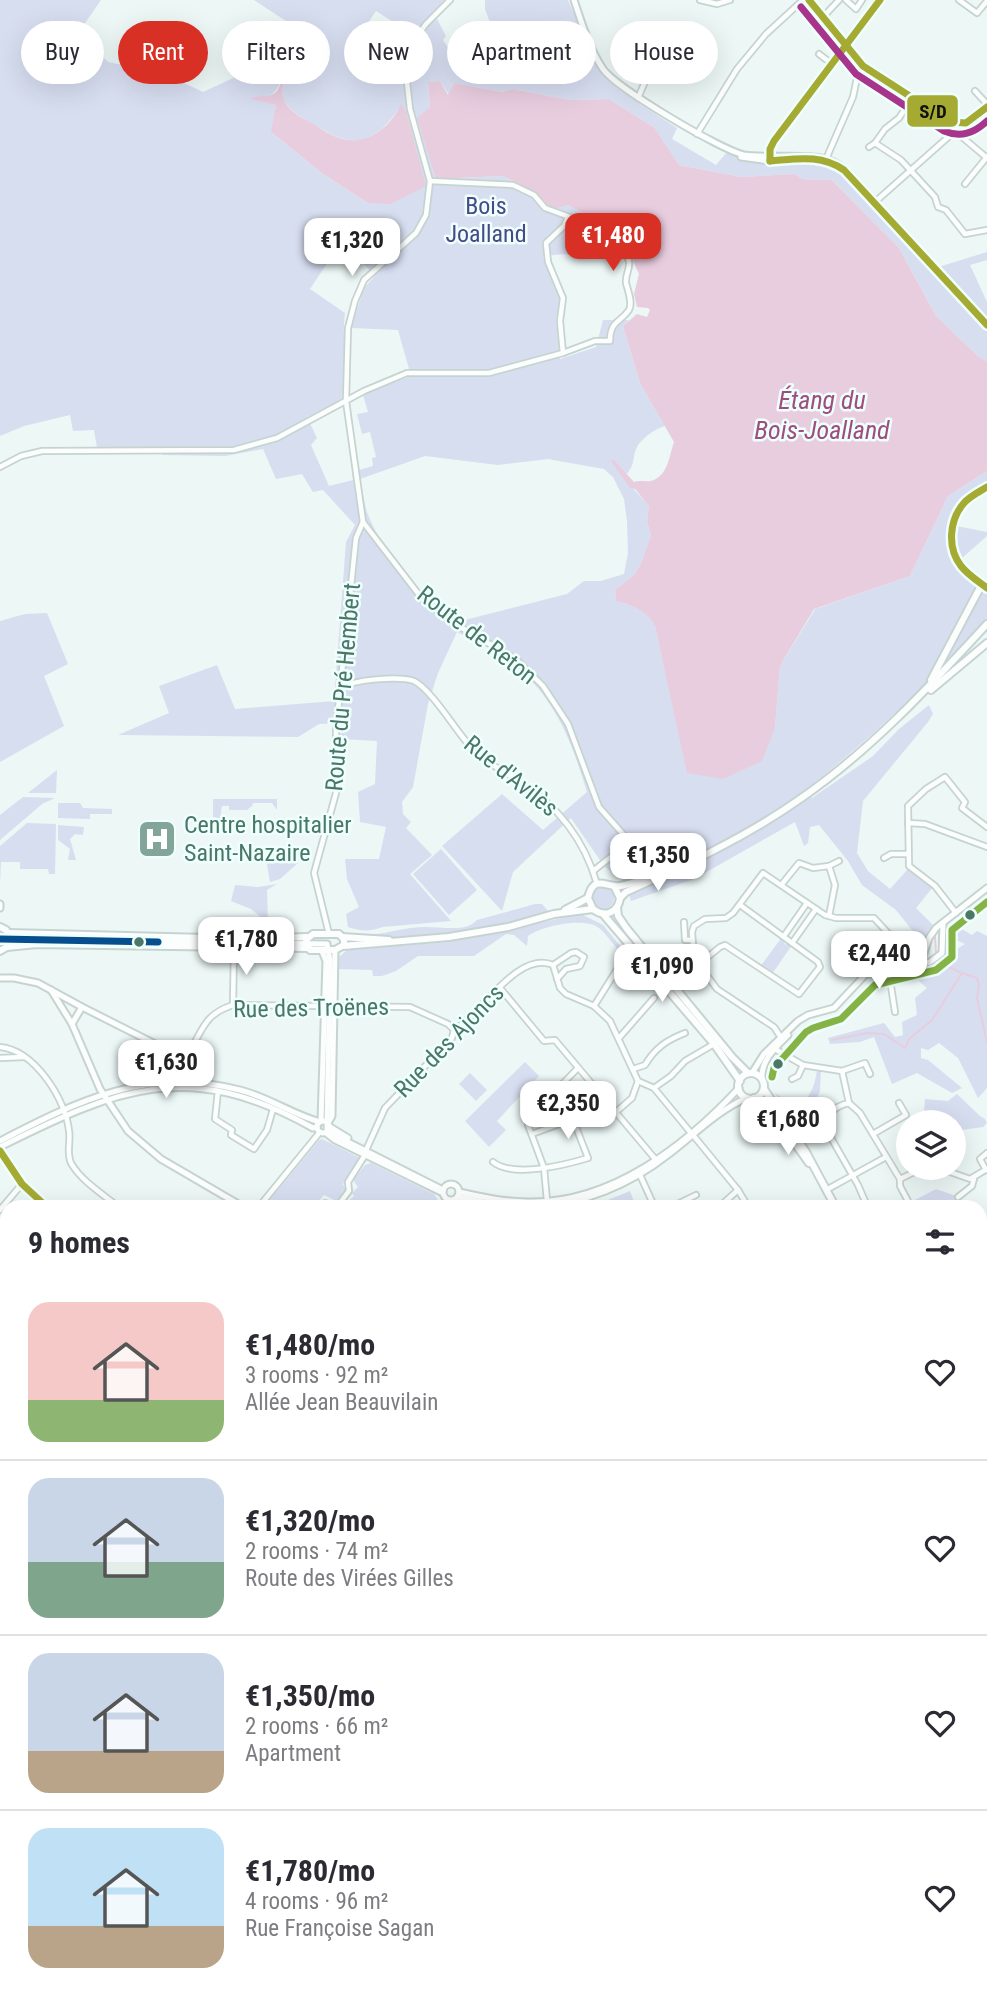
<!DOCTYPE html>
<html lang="en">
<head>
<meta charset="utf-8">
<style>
	:root { --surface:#fff; --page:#f7f7f7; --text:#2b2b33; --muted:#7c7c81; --line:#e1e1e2; --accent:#d93025 }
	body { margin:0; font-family:"Roboto Condensed",sans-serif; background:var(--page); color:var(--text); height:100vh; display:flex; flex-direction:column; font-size:26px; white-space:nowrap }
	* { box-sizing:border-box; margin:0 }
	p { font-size:23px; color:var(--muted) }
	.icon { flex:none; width:38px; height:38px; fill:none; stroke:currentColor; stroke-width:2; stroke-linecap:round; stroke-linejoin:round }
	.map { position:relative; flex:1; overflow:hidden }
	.drawer { position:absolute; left:0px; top:1200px; width:987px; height:800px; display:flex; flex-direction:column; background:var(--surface); border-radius:21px 21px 0 0; box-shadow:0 7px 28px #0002 }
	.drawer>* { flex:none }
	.banner { position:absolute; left:21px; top:21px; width:945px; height:63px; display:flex; gap:14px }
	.controls { position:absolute; left:896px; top:1110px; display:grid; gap:14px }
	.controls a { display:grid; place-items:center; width:70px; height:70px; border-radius:50%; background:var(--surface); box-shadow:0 7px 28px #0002; font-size:35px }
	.price { position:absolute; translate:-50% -60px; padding:0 16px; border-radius:14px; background:#fff; color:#222; font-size:23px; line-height:46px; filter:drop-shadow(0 2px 4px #0008) }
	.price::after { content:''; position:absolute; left:50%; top:42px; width:21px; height:16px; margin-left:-10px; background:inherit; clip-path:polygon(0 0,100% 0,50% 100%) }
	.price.selected { background:var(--accent); color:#fff }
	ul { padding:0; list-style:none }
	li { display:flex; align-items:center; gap:21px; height:175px; padding:0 28px }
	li+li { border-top:2px solid var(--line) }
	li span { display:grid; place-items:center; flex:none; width:196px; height:140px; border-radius:21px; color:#555 }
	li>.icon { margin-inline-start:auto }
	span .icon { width:84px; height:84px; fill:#fffc; stroke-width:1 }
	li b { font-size:30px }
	h2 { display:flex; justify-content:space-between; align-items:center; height:84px; padding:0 28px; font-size:30px }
	.chip { padding:0 24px; border-radius:32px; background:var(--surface); box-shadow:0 7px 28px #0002; font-size:24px; line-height:63px }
	.chip.selected { background:var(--accent); color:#fff }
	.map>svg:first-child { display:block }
</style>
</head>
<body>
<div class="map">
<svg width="987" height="1999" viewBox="0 0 987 1999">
	<rect width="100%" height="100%" fill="#ecf7f6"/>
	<!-- green -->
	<g fill="#d7def0" fill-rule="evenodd">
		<path d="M0,0H101L79,32L108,62L142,69L184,83L203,92L268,62L284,66L295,27L254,0H444L414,35L376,11L352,46L392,66L406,42L416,46L430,25L437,19L446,36L443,40L460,65L467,67L497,41L485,9V0H568L588,46L606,76L633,96L641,105L677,128L672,139L716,165L727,152C752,165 775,164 802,164C810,164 821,162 829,164C853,171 912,246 932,269L987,252V260L970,265L987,302V361L979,357L936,316L899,248L832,180L801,179L794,174L741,177L679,165L655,128L609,99L570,100L512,89L502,92L454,83L449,95L440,81L428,82L430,107L424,114L436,179L503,176L531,190L542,201L568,205L620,233L626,243L590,257L564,254L543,256L560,299L556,320L560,359L596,347L603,320H629L623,326L640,383L665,426C656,428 641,439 637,447C632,457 636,462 627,474L614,461C622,481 636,490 649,506L647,522L651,535L641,563L635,574L615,590L616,601C633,606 647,610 655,626L688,773L775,727L780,666L815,609L910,576L948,496L987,471V482L959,503L951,525L987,532V536L961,559L971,572L987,583V619C931,681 871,739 805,790L812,798L873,756L899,729L929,705L933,714L928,722L863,801L857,853L868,871L890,889L908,869L933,887L916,908L934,926L924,937V945L896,910L862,885L848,861L819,825L810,827L808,843L804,846L795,822L694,879L631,901L624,881L604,866L571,818L513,872L502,911L442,846L502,794L543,830L587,792C570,736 553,692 504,657C490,647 472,640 457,632L438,673L428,704L413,787L402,802L403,814L411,822L406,828L432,855L410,874L451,921L382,927C370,932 361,931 348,927L346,914L359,907L347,879L345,859H379L386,827L360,822L358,792L375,784L377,741L340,739L341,723L319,724L298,737L118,735L169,713L159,686L217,665L235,709L334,701L346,542L355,525L323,490L313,492L302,474L276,479L263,449L225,456L163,455L161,450L97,448L94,430L73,431L70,415L24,426L0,436ZM287,77C284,83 281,91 283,98C286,108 302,118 311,123C323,129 336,139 351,140C375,142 390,122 401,105L368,203L323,174L272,133L276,105L251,99C270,96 274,97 282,79ZM338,247L363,263L375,276L364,288L351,328L398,330L411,376L363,395L368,412L357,414L362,434L370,432L376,457L372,458L373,466L352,472L353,480L329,486L311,445L317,438L307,417L341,400C350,376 341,340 345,313L310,289ZM425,456L498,465L548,459L604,469L613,477L624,499L627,521L628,553L624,574L601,581H584L567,594L457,622C425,600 383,553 369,517C364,506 363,491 360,479Z"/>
		<polygon points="47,613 68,664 44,676 64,726 0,762 0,621 25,614"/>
		<polygon points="57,770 56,793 28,793"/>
		<polygon points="23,797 55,798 42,804 0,840 0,815"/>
		<polygon points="213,799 277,799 277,810 272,803 253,803 252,806 247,810 229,810 229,806 222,806 220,820 216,821 216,818 213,817"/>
		<polygon points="58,803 80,803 83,808 112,809 112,814 90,814 90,819 58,818"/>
		<polygon points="27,823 56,824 55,874 49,874 48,869 20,869 20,862 1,862 0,884 0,846"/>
		<polygon points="58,825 84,827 83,835 75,834 70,839 76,860 68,860 70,849 58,840"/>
		<polygon points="441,849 477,890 449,915 413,874"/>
		<polygon points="266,858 298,858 298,863 280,879 270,882"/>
		<polygon points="277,884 267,890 268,923 251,909 231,901 235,885 258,887"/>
		<circle cx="603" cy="898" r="11"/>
		<path d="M535,904H542L549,912C506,923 461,935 416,937C396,938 376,937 356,937C360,935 366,935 371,935C389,933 406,927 425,927C438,927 458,930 468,926C473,924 473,923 477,920Z"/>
		<path d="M581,914L603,925L621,947L619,950C611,943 605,931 596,926C581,918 541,926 528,936L527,946L514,935L506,934L474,956H418L396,971L382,976H373L372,970L338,969V958L347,950L448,942Z"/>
		<polygon points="953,924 972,935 977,931 987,936 987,1088 978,1098 958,1058 939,1043 928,1050 921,1048 921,1058 928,1060 962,1088 952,1093 917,1073 892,1084 874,1037 860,1042 830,1044 828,1038 884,1023 895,1037 903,1035 902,1022 917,1015 915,998 927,988 918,980 910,977 910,971 916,969 933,974 928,966 956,956 957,949 965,944 944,934 947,926"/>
		<polygon points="782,937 785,945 790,942 792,945 772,974 766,968 760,967"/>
		<polygon points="525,1062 539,1076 497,1121 506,1130 489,1147 465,1121"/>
		<path d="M817,1069L821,1070L820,1091L802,1130L775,1093C780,1096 785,1101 791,1102C809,1108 816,1082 817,1069Z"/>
		<polygon points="470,1073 487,1090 476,1101 459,1084"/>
		<polygon points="957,1094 980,1116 985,1119 987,1123 983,1127 954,1131 954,1122 932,1122 924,1110 925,1099 948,1101"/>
		<polygon points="322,1139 360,1158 343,1184 346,1191 336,1201 324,1195 316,1204 320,1207 263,1208 319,1140"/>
		<polygon points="371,1163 434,1194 442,1207 342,1207 354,1196 352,1193 358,1187 353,1180 365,1165"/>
		<polygon points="936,1189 956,1196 958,1199 955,1201 959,1207 915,1207 913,1201"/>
		<polygon points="630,1191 636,1207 580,1207 603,1202"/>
		<polygon points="223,1993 285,1993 289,1999 223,1999 220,1996"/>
	</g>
	<!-- water -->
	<g fill="#e8cddf">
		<path d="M284,75L287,76C284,83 281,90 283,97C286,111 305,119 315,125C325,131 338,140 350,140C374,142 392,123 401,104L406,111L426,186L391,204L368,203L323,174L271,132L276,105L250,99C258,94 270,99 277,91C280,87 281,79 284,75Z"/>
		<path d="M440,81L448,95L454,83L502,92L512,89L570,100L609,99L655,128L679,165L741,177L794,174L802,179L832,180L899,248L936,316L979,357L987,361V471L948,496L910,576L814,609L780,666L775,728L762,761L723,779L687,773L655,626C646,610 633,606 616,601L615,590L635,574L641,563L651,535L647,522L649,506L635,489L630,488L611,461L614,460L634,482C641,480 645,482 651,481C668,476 669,457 674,442L640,383L623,326L637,314L647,317L650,310L648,308L637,307L634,294L639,274L620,233L568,205L553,209L531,190L503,176L436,179L417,118L430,107L428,82Z"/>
		<polygon points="0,1803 7,1815 7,1993 201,1993 206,1999 0,1999"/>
	</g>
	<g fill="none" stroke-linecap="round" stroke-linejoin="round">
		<!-- stream -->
		<g stroke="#e8cddf" stroke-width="2">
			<polyline points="935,937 936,954"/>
			<polyline points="942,964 960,972"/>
			<polyline points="832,1040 867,1033 884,1034 905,1048 909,1039 932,1020 962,973 977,978 979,985 977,998 987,1042"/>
		</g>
		<defs>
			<g id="minor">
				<polyline points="450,0 426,24 418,35 408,59 406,73 410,109 430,181 426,215 416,233 364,280 355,301 348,328 346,401 363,522 420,596 450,621 517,660 543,686 568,724 599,807 630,842 593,871"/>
				<polyline points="700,0 717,4 730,0"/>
				<path d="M809,0L863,66L950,122C966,130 976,117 987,107"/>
				<polyline points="846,0 856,9 862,0"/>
				<polyline points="959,0 977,13 987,1"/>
				<polyline points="823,17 839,0"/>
				<polyline points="819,54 832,64"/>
				<polyline points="975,91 987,104"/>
				<polyline points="638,98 662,42 684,52 687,57"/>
				<polyline points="912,98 899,118 885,129 875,143 901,160 935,197 938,207 946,210 965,234 987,230"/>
				<polyline points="955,131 987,158"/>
				<polyline points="697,134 737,69 766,34 803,0"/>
				<polyline points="869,147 875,143"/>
				<polyline points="826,159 853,97 858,73 863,66"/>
				<polyline points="965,184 987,157"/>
				<polyline points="875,202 955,131 956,125"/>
				<polyline points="563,353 560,321 563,298 548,262 546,243 564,226 568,217"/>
				<path d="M0,467L21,456L42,451L234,450L277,438L364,391L407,373H489L563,353L595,341H610C610,321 620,323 629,310C633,303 628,291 626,283C625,275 630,269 629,262C627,250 617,237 608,231L545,208L534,195L513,185L430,181"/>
				<path d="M341,689C351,679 400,676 414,681C431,689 456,731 470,746C483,761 501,770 518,780C557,805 584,838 597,884"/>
				<polyline points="908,823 925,824 987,847"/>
				<polyline points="884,858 891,854 908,854"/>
				<polyline points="829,866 839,861"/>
				<polyline points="782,884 799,863 813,868 829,866 835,885 829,916"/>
				<polyline points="956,913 935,886 909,866 908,806 926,789 945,777 965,802 962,808 987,827"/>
				<polyline points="684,922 685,940 692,940"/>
				<polyline points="329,934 314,873 336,793 336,729 356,538 363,522"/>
				<polyline points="784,936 807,903"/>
				<polyline points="792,943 816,909"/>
				<polyline points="553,965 571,953 576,952 584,957 580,966 566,969 557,979"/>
				<polyline points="698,965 720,947 725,945 799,994 820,967 818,962 740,905"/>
				<polyline points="888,967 895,1012"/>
				<polyline points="500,988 544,1041 555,1040 656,1160"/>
				<polyline points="233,1005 234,948"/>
				<polyline points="594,1006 623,960"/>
				<polyline points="619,1038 654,998"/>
				<polyline points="782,1039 774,1027 717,989 694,958 692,932 694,926 705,919 726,918 733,913 763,873 825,915 836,918 874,918 900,946 907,962"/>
				<path d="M0,1047C34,1050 66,1099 69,1131C71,1142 66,1152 71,1163C81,1181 104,1195 120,1208"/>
				<polyline points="775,1049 803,1065 842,1071 849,1103 860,1113 900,1179 925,1167"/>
				<path d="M187,1055C203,1032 202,1015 233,1005L410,1007L448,1024L454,1030"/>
				<polyline points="0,1058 24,1057"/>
				<path d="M633,1069L645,1065C655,1048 667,1040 685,1033"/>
				<polyline points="842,1071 865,1063 870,1074"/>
				<polyline points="792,1079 798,1076 803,1065"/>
				<polyline points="654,1088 671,1076 685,1061 714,1044"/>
				<polyline points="218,1091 215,1119 232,1130 231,1135 254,1149 267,1130 273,1109"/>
				<path d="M849,1103C835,1106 826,1114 826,1129L858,1185L868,1208"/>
				<polyline points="616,1112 632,1098 638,1081"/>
				<polyline points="873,1134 906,1115 899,1103"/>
				<polyline points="693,1135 738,1190 749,1208"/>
				<path d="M367,1148L385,1108L452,1038L454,1030C482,1013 518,950 553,965L560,988L566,994L594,1006L610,1021L638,1081L654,1088L691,1133"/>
				<polyline points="0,1151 22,1184 49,1208"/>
				<path d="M493,1162C513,1178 565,1165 588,1158L574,1122L570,1120L532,1134"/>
				<polyline points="936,1167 970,1179 987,1169"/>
				<polyline points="986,1170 980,1159 987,1153"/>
				<polyline points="640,1175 655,1208"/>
				<polyline points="900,1179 900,1186 908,1201 905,1208"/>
				<polyline points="828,1189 886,1157"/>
				<polyline points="958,1197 972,1186 974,1179"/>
				<polyline points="547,1201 544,1168 528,1125 529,1118 578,1068"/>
				<polyline points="325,1203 337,1207"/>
				<polyline points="258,1208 320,1132"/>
				<polyline points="336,1208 349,1191 348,1182 365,1155"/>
				<polyline points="669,1208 696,1195"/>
				<polyline points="718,1208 738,1190"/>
				<polyline points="0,1210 22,1184"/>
				<polyline points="0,1276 7,1268"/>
				<polyline points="0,1293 7,1300"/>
				<polyline points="980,1331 987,1330"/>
				<polyline points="0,1353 7,1355"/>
				<polyline points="980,1353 985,1378"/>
				<polyline points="0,1365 7,1366"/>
				<polyline points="0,1421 7,1380"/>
				<polyline points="980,1480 987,1491"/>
				<polyline points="0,1609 7,1614"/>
				<polyline points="980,1734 987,1743"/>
				<polyline points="980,1825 987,1826"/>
				<polyline points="355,1993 359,1999"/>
				<polyline points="474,1993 478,1999"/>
				<polyline points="624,1993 630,1999"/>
				<polyline points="693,1993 698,1999"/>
				<polyline points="486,1999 491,1993"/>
				<polyline points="681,1999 687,1993"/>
				<polyline points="904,1999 911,1993"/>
				<polyline points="961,1999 967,1993"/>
			</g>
			<g id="tertiary">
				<path d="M574,0C582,24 589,48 603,69C616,88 721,150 744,155C769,159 814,152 834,162C842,166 849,173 855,180L987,325"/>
				<polyline points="741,157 770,161 790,159"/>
				<polyline points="770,161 770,149 774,141 880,0"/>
				<path d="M987,487C979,492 970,496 964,503C950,519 947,549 961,566C968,575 978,581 987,588"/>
				<polyline points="0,904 0,908"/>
				<polyline points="0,939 327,944 330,961 327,1129 340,1138 443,1190"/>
				<polyline points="883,971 930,962 942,953 943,925"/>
				<polyline points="0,978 14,978 38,983 82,1007 181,1057"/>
				<polyline points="51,990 72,1024 100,1089 128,1131 161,1159 245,1208"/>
				<polyline points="72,1024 82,1007"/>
				<circle cx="185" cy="1059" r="4"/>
				<polyline points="752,1073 764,1054 798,1021 808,1015 834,1008 865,975 888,966 922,959 929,938 936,928 987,888"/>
				<path d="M762,1078C761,1060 776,1047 788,1035"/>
				<polyline points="176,1082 183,1063"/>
				<circle cx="323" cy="1127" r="6"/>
				<polyline points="321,1121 326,961 322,951"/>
				<polyline points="328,1123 332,1116 335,950"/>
				<polyline points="330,1127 348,1138"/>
				<polyline points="326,1133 335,1140 441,1192"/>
				<path d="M0,1141C79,1100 149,1066 240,1090C268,1097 292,1114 320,1122"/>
				<path d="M0,1147C119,1088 188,1058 313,1128L317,1127"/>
				<circle cx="451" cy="1192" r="8"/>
				<path d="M459,1192C482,1197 505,1202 528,1202C611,1204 686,1145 739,1088"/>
				<path d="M457,1197C481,1201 507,1208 532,1207C582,1205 630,1185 669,1154C694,1135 718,1110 747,1098"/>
				<polyline points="980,1292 987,1290"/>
				<polyline points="980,1578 987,1572"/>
				<polyline points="289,1993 294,1999"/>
				<polyline points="324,1999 332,1993"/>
				<polyline points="331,1999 338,1993"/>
			</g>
			<g id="secondary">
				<polyline points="931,680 982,584"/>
				<polyline points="931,690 987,643"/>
				<path d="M614,886L620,898C618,913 605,918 593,909L588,898C594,873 606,888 620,886C631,884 643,879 654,876"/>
				<path d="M620,898L626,892C686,865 746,837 800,799C871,750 929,687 987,624"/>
				<polyline points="617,908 618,916 627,929 732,1057 748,1073"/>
				<polyline points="565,910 588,898"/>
				<polyline points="603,914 714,1044 740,1081"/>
				<polyline points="0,927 6,930 10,940 7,947 0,951"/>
				<polyline points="8,933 246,939 307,937"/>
				<polygon points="313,934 339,934 344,939 344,945 335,950 310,950 306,940"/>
				<polyline points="342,937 389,940"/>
				<polyline points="343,946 449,937 508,927 554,914 593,909"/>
				<polyline points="7,947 37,944 308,948"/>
				<circle cx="751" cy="1086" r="13"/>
				<polyline points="764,1089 806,1152 836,1208"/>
				<polyline points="754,1098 783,1126"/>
				<polyline points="789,1135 809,1163"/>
				<polyline points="0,1525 7,1528"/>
				<polyline points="980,1637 987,1640"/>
				<polyline points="980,1984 987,1988"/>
				<polyline points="809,1993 822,1999"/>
			</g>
		</defs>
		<!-- minor casing -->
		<use href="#minor" stroke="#c6d4d0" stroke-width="8"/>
		<!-- tertiary casing -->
		<use href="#tertiary" stroke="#c6d4d0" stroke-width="9"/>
		<!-- secondary casing -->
		<use href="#secondary" stroke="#c6d4d1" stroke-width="10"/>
		<!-- minor -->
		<use href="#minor" stroke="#fcfefe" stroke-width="4.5"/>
		<!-- tertiary -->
		<use href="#tertiary" stroke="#fcfefe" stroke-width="5"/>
		<!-- secondary -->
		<use href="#secondary" stroke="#fcfefe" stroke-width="6"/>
		<defs>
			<g id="bus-1">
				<polyline points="809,0 863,66 950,122 966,123 987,107"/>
				<path d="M770,161C797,159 820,154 844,170L987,325"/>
				<polyline points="770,161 770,149 774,141 880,0"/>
				<path d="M987,487C979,492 970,496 964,503C949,520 947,548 961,566C968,575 978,581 987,588"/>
				<polyline points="0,1151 22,1184 48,1208"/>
			</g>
			<polyline id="bus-2" points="772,1077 774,1068 806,1032 813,1028 841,1019 875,985 936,970 952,957 952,930 987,902"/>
			<polyline id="bus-3" points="0,939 158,942"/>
			<path id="bus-4" d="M801,7L856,74L944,131C961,138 974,133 987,121"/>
		</defs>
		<!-- bus-1 casing -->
		<use href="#bus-1" stroke="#eefffd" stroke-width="12"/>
		<!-- bus-2 casing -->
		<use href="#bus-2" stroke="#eefffd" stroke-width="12"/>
		<!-- bus-3 casing -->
		<use href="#bus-3" stroke="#eefffd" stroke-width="12"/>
		<!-- bus-4 casing -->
		<use href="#bus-4" stroke="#eefffd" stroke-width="12"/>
		<!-- bus-1 -->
		<use href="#bus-1" stroke="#a5aa33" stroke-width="7"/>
		<!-- bus-2 -->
		<use href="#bus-2" stroke="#85b345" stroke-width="7"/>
		<!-- bus-3 -->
		<use href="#bus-3" stroke="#074e8f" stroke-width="7"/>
		<!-- bus-4 -->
		<use href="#bus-4" stroke="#a7358b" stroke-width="7"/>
	</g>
	<!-- icons -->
	<defs>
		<symbol id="hospital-square" viewBox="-11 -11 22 22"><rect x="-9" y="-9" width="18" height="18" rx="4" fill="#83a498" stroke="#eefffd"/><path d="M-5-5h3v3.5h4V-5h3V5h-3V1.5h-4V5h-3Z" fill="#fff"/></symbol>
	</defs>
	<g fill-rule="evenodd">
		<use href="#hospital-square" x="135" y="817" width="44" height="44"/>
	</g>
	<!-- markers -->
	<g fill="#4b7766" stroke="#eefffd" stroke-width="2.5">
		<circle cx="970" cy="915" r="6"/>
		<circle cx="139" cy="942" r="6"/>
		<circle cx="778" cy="1064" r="6"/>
	</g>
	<g text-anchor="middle" stroke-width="5" stroke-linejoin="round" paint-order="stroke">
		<!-- park labels -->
		<g font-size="24" fill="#484a88" stroke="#eefffd">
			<text x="486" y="214">Bois<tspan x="486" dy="28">Joalland</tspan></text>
		</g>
		<!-- street labels -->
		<g font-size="24" fill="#4b7766" stroke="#eefffd">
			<text transform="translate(477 635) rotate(38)" y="8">Route de Reton</text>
			<text transform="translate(343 687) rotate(-85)" y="8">Route du Pré Hembert</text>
			<text transform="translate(511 776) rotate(39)" y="8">Rue d'Avilès</text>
			<text transform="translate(311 1008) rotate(-1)" y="8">Rue des Troënes</text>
			<text transform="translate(449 1041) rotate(-46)" y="8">Rue des Ajoncs</text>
		</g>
		<!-- poi labels -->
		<g font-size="24" fill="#4b7766" stroke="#eefffd" text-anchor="start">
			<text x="184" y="833">Centre hospitalier<tspan x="184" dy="28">Saint-Nazaire</tspan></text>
		</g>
		<!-- water labels -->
		<g font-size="26" font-style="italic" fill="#9f4d7c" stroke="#eefffd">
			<text x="822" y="409">Étang du<tspan x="822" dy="30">Bois-Joalland</tspan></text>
		</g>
	</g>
	<rect stroke="#eefffd" stroke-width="2.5" x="906" y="94" width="53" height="34" rx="7" fill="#a5aa33"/>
	<g font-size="19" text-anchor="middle" font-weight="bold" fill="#111">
		<text x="933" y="118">S/D</text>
	</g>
</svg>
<div class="controls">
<a><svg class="icon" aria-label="layers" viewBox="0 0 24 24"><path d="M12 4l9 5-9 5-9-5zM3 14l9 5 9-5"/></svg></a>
</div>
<b class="price selected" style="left:613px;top:273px">€1,480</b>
<b class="price" style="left:352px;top:278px">€1,320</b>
<b class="price" style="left:658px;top:893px">€1,350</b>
<b class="price" style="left:246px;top:977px">€1,780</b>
<b class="price" style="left:879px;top:991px">€2,440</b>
<b class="price" style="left:662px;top:1004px">€1,090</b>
<b class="price" style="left:166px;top:1100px">€1,630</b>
<b class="price" style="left:568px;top:1141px">€2,350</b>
<b class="price" style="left:788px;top:1157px">€1,680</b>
<div class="banner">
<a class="chip">Buy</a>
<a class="chip selected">Rent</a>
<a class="chip">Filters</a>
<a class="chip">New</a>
<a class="chip">Apartment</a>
<a class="chip">House</a>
</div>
<section class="drawer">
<h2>9 homes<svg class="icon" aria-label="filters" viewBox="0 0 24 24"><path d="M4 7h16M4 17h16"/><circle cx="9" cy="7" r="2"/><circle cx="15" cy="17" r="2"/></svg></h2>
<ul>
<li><span style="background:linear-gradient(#f6c9c9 70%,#8fb573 0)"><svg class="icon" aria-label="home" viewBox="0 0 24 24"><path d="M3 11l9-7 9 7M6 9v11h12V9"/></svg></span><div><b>€1,480/mo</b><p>3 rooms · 92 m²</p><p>Allée Jean Beauvilain</p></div><svg class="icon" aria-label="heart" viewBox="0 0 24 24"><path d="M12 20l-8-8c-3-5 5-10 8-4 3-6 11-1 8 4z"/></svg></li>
<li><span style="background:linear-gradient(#c9d6e8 60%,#7fa58c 0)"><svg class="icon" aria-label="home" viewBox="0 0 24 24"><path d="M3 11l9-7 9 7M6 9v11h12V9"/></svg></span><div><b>€1,320/mo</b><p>2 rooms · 74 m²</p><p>Route des Virées Gilles</p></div><svg class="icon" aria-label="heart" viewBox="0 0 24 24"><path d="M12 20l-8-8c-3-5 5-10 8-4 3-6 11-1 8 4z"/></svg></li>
<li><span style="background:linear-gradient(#c9d6e8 70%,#b9a48a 0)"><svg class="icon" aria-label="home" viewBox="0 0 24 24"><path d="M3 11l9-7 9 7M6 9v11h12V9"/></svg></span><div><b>€1,350/mo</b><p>2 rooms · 66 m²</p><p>Apartment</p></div><svg class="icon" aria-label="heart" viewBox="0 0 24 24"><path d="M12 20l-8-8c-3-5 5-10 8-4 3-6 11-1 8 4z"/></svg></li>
<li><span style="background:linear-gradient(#bfe0f5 70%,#b9a48a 0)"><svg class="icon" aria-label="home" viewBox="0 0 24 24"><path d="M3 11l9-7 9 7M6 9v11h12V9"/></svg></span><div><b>€1,780/mo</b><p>4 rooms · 96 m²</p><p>Rue Françoise Sagan</p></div><svg class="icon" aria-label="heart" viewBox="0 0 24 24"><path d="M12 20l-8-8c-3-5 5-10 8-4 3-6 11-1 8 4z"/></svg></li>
</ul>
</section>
</div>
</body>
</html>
